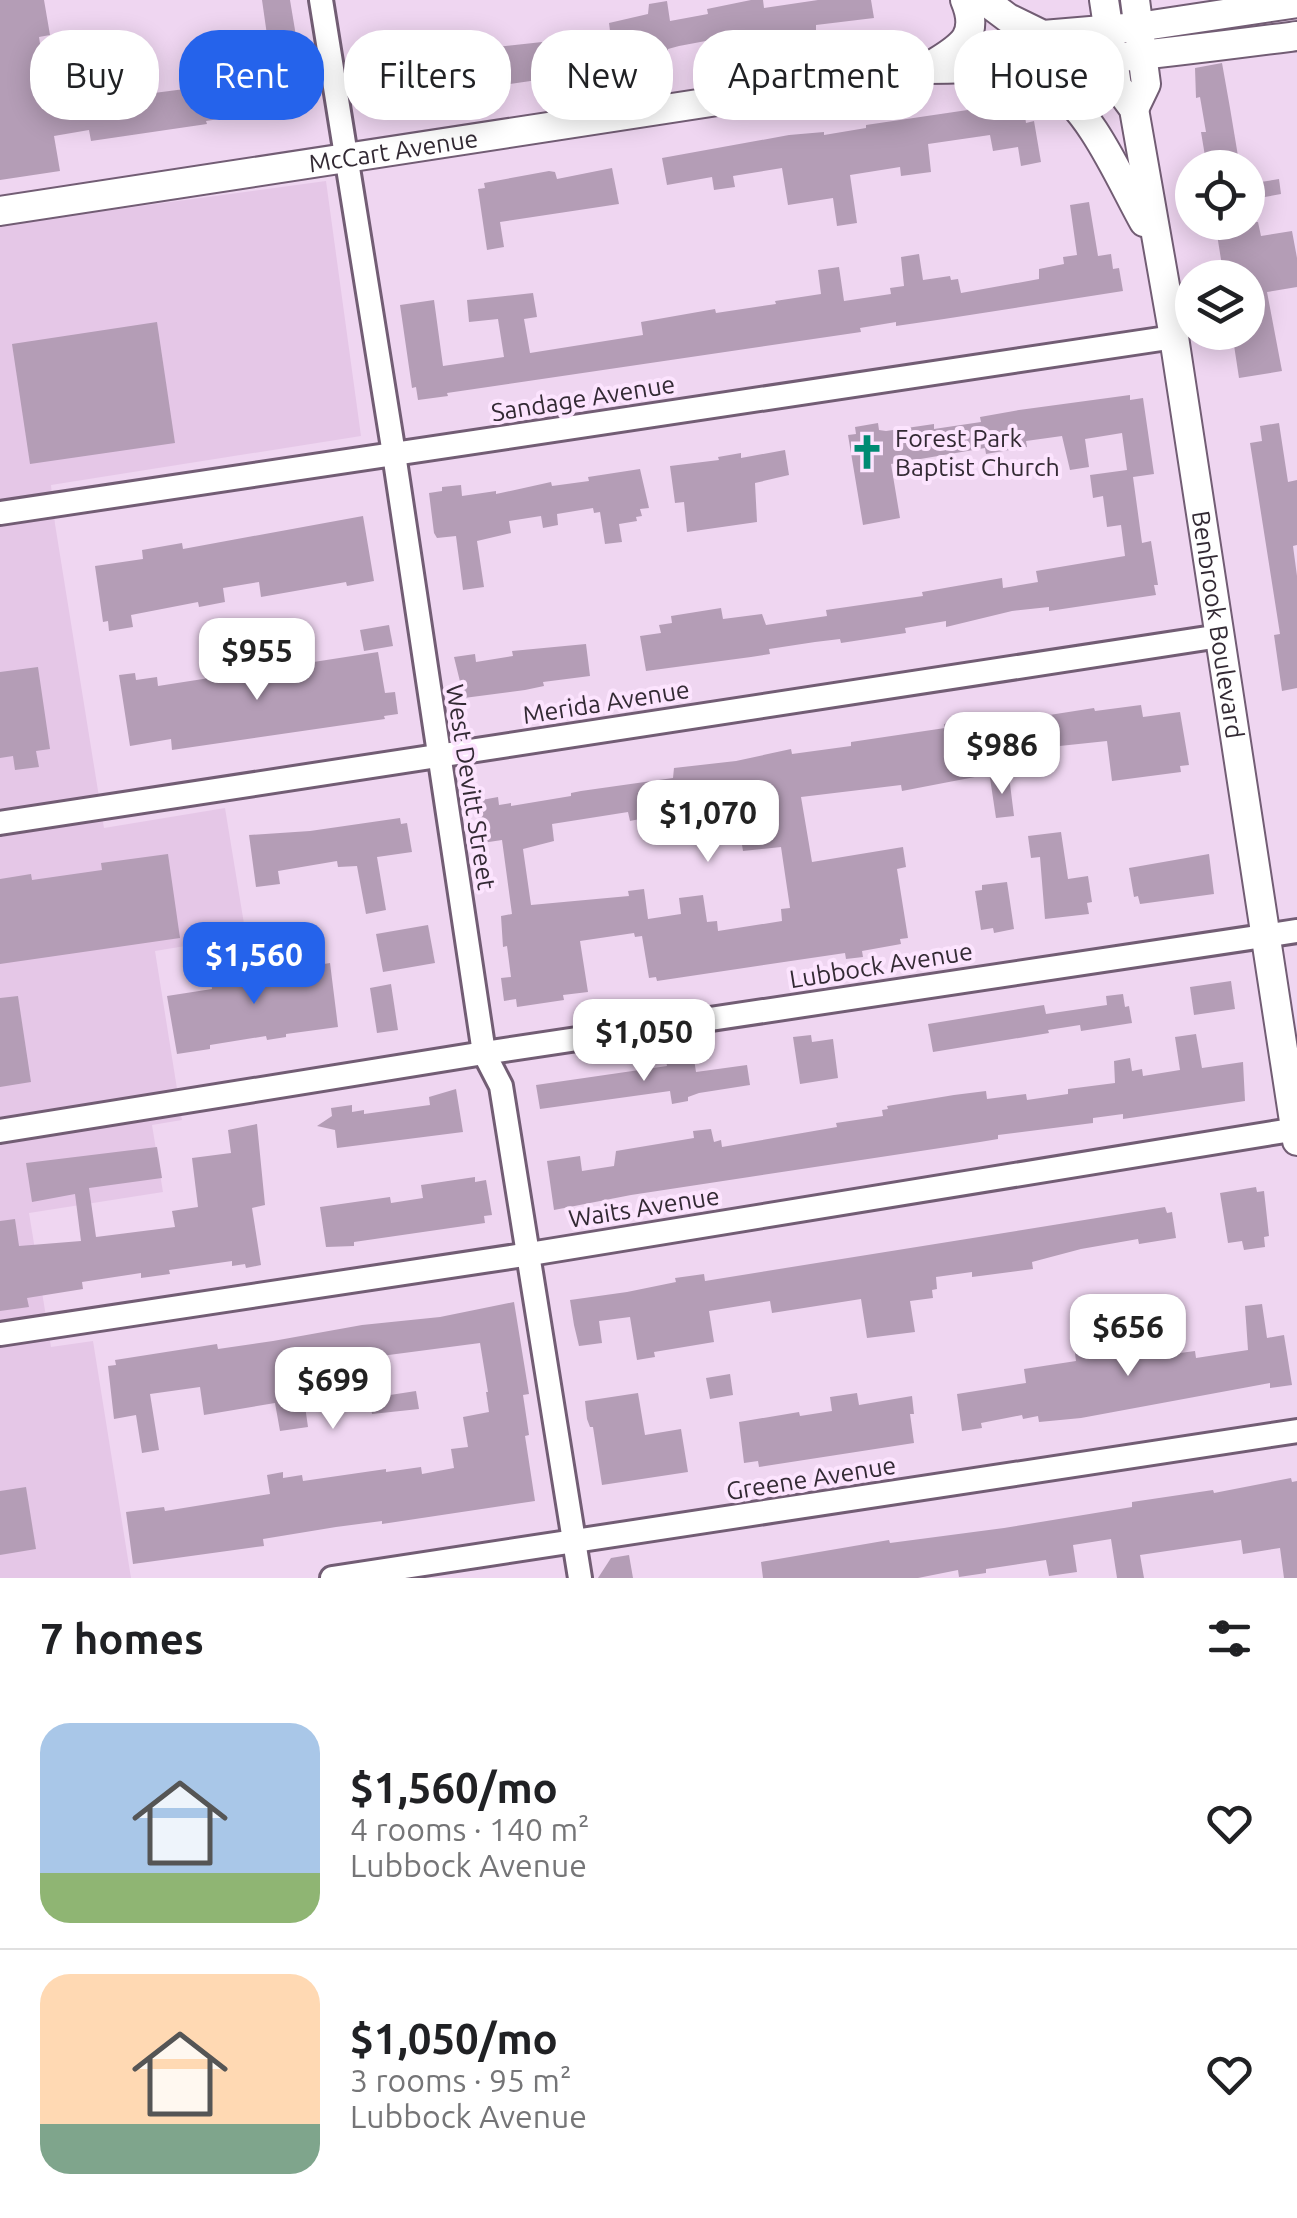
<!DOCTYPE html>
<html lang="en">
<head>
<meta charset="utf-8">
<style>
	:root { --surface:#fff; --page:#f6f6f6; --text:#202124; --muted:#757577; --line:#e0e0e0; --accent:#2563eb }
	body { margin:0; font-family:Ubuntu,sans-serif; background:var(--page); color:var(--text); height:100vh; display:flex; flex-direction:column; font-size:38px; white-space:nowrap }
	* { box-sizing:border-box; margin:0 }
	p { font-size:32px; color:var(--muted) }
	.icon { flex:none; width:55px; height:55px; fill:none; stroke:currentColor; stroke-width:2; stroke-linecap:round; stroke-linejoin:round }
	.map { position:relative; height:1578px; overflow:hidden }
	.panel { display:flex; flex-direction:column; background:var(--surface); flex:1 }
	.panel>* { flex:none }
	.top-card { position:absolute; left:30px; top:30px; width:1238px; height:90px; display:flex; gap:20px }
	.controls { position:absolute; left:1175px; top:150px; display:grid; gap:20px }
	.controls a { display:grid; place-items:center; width:90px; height:90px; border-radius:50%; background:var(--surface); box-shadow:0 5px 25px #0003; font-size:50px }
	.price { position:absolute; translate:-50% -85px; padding:0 22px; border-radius:20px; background:#fff; color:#222; font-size:32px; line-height:65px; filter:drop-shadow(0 2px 5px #0008) }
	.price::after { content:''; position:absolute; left:50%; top:60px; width:30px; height:22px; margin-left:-15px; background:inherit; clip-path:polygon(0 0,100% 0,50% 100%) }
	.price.on { background:var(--accent); color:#fff }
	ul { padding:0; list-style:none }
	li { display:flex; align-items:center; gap:30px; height:250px; padding:0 40px }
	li+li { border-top:2px solid var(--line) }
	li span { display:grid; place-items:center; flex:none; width:280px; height:200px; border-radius:30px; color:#555 }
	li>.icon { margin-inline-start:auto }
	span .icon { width:120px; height:120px; fill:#fffc; stroke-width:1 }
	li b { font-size:42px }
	h2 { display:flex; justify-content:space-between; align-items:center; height:120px; padding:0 40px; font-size:42px }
	.tag { padding:0 35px; border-radius:40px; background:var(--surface); box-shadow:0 5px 25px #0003; font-size:35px; line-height:90px }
	.tag.on { background:var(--accent); color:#fff }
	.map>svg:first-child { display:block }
</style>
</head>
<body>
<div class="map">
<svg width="1297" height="1578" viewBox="0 0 1297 1578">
	<rect width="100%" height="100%" fill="#efd6f1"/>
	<!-- built -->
	<polygon fill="#e5c7e7" points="326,181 361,436 51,485 55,524 104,828 225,808 246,936 155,951 182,1120 152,1125 163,1192 29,1213 51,1347 93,1341 131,1578 0,1578 0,225"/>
	<!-- building -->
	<g fill="#b49db6" fill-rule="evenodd">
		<polygon points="0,0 44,0 50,35 39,37 48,98 151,80 154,93 261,79 258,58 270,56 262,0 290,0 307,102 294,104 295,112 266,116 265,112 206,121 207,124 91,141 89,130 54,136 60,171 0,180"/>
		<polygon points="751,0 763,0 764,8 818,0 871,0 874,18 816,25 816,31 770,37 712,45 711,40 679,46 668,49 668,53 549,70 551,78 510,84 509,79 420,95 419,91 377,97 377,92 368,94 365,69 415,62 414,58 451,52 597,36 596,33 610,31 609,23 648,14 649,4 667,1 670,21 708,14 707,9"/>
		<polygon points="1222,63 1230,108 1240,168 1208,168 1205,156 1201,132 1206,132 1200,97 1196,98 1195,68"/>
		<polygon points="1015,103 1016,110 1024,109 1026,123 1034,121 1041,162 1021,166 1018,147 993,151 990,135 928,144 931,172 901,176 900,167 850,175 857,223 837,226 833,198 788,205 782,168 733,176 735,187 714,190 712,177 667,185 662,158 789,135 824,132 824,135 866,128 866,125"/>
		<polygon points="612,168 619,204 500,222 504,247 487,250 478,189 485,188 484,183 549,171 555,172 557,179"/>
		<polygon points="1279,179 1281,194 1248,200 1248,184"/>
		<polygon points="1089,202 1098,256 1111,254 1113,269 1119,268 1123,291 944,319 896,326 896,322 860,328 861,332 447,393 448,396 418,400 416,387 412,388 400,305 434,300 443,366 504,357 498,319 469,322 467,300 533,293 537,317 524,319 530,353 643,335 641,322 715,309 716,313 776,304 775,301 821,294 818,270 839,267 844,301 891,294 890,288 904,286 901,257 919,254 923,280 950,276 951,280 958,279 961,293 1039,279 1039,269 1064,264 1063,257 1077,255 1070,205"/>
		<polygon points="1215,222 1258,222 1261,236 1292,231 1297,258 1297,287 1267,292 1282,371 1239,378 1232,332 1248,332 1248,278 1224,278"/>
		<polygon points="157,322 175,443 30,464 12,344"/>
		<polygon points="1130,395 1130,400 1143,398 1154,474 1133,477 1142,543 1151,541 1158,585 1154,585 1156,595 1049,611 1049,607 1012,611 946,627 946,621 905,628 906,633 841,643 840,639 815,642 769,649 770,654 751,657 646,671 640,636 661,633 659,625 672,623 671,616 721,608 723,619 762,614 766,625 827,616 826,610 923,596 922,592 1002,578 1003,588 1038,582 1036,571 1125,556 1121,525 1107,527 1103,496 1093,498 1090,475 1127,470 1122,433 1085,439 1089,467 1070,470 1062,436 1026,441 1027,447 986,454 985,448 891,464 900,518 863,525 848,435 856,434 855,427 878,423 879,430 886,431 934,424 934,429 981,422 980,417 1019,410"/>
		<polygon points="1279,423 1288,482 1297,480 1297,545 1293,546 1297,576 1297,688 1282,691 1274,635 1280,634 1250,443 1262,441 1260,426"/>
		<polygon points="785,450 789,475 755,483 757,522 687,532 684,502 675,503 670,466 719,460 718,457 741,453 741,458"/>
		<polygon points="640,469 649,508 640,509 642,516 636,517 637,521 619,524 622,542 605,544 600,512 594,513 593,508 557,514 558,525 543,528 541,516 509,521 511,533 477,541 484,587 463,590 456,536 437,538 434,533 429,493 442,491 442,487 461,485 462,496 496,491 496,494 551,482 552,486 589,481 588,477"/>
		<polygon points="363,516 374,581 347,586 346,582 261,597 259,582 223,588 225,602 199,607 198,602 131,615 133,627 109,631 108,621 103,622 95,566 143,559 142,550 182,543 183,549"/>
		<polygon points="389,625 393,646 364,651 360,630"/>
		<polygon points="586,644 590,676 543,682 544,686 525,690 464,698 454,657 475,654 476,662 513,656 512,651"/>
		<polygon points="378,652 385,693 395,692 398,714 384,716 385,719 172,750 171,739 130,746 119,675 135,673 136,680 157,677 158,686"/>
		<polygon points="38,667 50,749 36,751 39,767 15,770 13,756 0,758 0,672"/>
		<polygon points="1141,705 1143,717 1180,712 1189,765 1180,766 1181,772 1112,781 1107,741 1031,749 1035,774 1019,776 1011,721 1094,708 1095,711"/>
		<path d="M972,720L980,776L902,791L901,785L801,797L812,862L903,847L906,867L897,869L908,938L900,939L901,944L862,951L863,957L846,959L845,953L657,981L656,977L649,978L642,936L635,937L634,933L580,941L588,992L563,995L564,1000L517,1007L516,999L504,1001L501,978L511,977L507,946L503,947L501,916L512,914L502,840L482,843L476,801L498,797L499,805L511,803V806L571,796V793L581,791L673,778L674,768L736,761L791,749L792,754L851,746V742L945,728L944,724ZM736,808L743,851L781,847L790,908L781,909L782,921L718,931L717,921L707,922L703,895L679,898L681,914L648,919L644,889L628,891L629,896L531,905L523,849L554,841L552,824L628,812L630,821L689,809L690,816Z"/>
		<polygon points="1009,776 1014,816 996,818 990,778"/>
		<polygon points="400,818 401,824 407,823 412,852 377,857 386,910 366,914 357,866 338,867 337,861 278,871 280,884 256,887 249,835 310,831"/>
		<polygon points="1061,832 1068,879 1088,876 1092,902 1087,903 1089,914 1045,919 1040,857 1031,858 1028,836"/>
		<polygon points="168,854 180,938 0,964 0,879 31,874 32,880 102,870 101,863"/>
		<polygon points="1209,854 1214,894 1140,904 1138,896 1134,897 1129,868"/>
		<polygon points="1007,882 1014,929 994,933 993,928 981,930 975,891 982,890 982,885"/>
		<polygon points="428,925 435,963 383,972 376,934"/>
		<polygon points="330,963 338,1027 286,1034 286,1037 267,1040 266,1036 210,1045 210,1049 177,1054 167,996 212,989 210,974 247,967 249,976"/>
		<polygon points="1231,981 1235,1009 1194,1015 1190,987"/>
		<polygon points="391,984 398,1030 377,1033 370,988"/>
		<polygon points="1123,994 1125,1007 1129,1006 1132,1023 1081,1031 1080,1025 1048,1030 1049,1033 933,1052 928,1024 1044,1005 1046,1014 1107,1005 1106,996"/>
		<polygon points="18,996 31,1082 0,1087 0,998"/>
		<polygon points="1196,1034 1202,1068 1243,1062 1245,1101 1123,1119 1123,1114 1093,1118 1093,1123 998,1135 998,1139 980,1142 631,1195 554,1210 547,1161 580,1156 582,1171 614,1166 616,1151 694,1138 693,1131 711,1129 714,1142 721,1140 722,1147 837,1127 836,1123 883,1116 882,1110 888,1109 887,1106 954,1095 986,1091 987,1099 1026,1094 1027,1100 1068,1094 1068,1089 1115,1083 1114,1061 1130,1058 1132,1071 1142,1069 1143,1076 1180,1070 1175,1037"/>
		<polygon points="811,1035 812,1042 833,1039 838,1078 800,1084 793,1037"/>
		<polygon points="682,1054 683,1061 694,1059 696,1072 747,1065 750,1085 699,1093 688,1097 688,1101 672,1104 670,1091 540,1109 536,1085 667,1066 665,1056"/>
		<polygon points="456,1089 463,1132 337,1148 335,1130 317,1126 332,1116 331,1108 352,1105 352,1112 364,1110 364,1114 430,1105 429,1097"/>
		<polygon points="257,1124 265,1205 252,1208 261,1265 246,1268 245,1264 232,1266 232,1261 169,1270 170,1274 141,1278 141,1273 82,1282 83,1289 27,1298 29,1307 0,1311 0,1221 15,1219 19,1246 81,1241 75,1194 32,1202 26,1163 157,1147 162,1178 89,1188 96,1237 175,1227 172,1211 198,1207 192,1158 231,1153 228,1130"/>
		<polygon points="475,1177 475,1182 486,1180 492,1215 484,1216 485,1223 354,1242 354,1246 326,1247 320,1207 390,1197 391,1203 423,1198 421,1185"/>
		<polygon points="1256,1187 1257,1192 1264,1191 1269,1236 1264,1237 1265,1247 1244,1250 1242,1241 1228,1243 1220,1193"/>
		<polygon points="1165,1207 1167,1213 1172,1212 1176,1238 1139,1244 1138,1239 1081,1249 1032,1262 1033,1269 972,1277 972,1272 936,1277 937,1289 932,1290 933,1298 910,1301 915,1332 867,1338 861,1299 772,1313 770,1301 709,1311 714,1342 654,1352 655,1357 637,1360 630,1317 599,1321 602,1343 579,1346 574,1325 570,1300 627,1292 676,1282 675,1278 704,1274 705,1281"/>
		<polygon points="514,1302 529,1394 523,1395 529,1435 525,1436 535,1501 382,1524 382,1521 336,1527 263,1539 264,1546 133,1564 126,1512 164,1507 165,1511 270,1494 267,1475 283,1472 283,1478 302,1475 303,1481 386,1469 386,1472 421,1467 422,1474 454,1468 451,1449 468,1447 463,1417 489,1412 486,1392 488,1392 480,1343 381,1356 390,1395 416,1391 419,1409 372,1414 364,1361 327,1367 330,1381 302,1385 308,1427 280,1431 275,1403 204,1415 200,1387 150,1394 159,1450 142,1453 136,1415 114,1419 108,1366 116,1365 115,1360 217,1344 218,1349 273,1341 362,1325 440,1317"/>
		<polygon points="1262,1304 1267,1338 1284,1335 1292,1385 1270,1388 1270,1383 1081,1418 1039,1422 1038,1416 1023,1419 1022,1415 981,1423 982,1428 962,1431 957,1394 1026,1383 1024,1369 1076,1361 1071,1322 1099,1318 1105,1359 1142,1354 1143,1358 1195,1351 1196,1358 1248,1350 1245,1306"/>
		<polygon points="730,1374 733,1395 710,1399 706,1378"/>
		<polygon points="638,1393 645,1435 681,1429 688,1472 602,1485 593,1427 590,1427 587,1419 585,1401"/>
		<polygon points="857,1393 859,1405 912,1396 914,1414 910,1414 914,1443 759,1467 758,1461 744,1463 739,1422 799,1412 800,1416 832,1411 830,1397"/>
		<polygon points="1291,1478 1292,1482 1297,1481 1297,1578 1284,1578 1280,1548 1243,1554 1241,1540 1140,1555 1144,1578 1117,1578 1111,1539 1073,1545 1077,1572 1049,1576 1046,1560 986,1569 986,1573 959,1577 958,1570 918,1578 763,1578 761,1562 889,1540 890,1543 1004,1528 1132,1507 1132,1502 1213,1490 1214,1493"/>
		<polygon points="26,1487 36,1549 0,1555 0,1491"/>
		<polygon points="629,1555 633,1578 598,1578 611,1558"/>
	</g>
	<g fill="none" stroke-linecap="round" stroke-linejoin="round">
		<defs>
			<g id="minor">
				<polyline points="321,0 394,454 484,1053 501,1086 580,1578"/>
				<polyline points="0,513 1174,337"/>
				<polyline points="0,823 1220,636"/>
				<polyline points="0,1131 484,1053 1297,931"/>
				<polyline points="0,1334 530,1254 1297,1129"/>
				<polyline points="332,1578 1297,1431"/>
			</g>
			<g id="tertiary">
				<polyline points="984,0 1008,18 1043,35 1138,27 1297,3"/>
				<path id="s1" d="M1104,0L1117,86L1134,109L1174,337L1297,1141"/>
				<path d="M927,68C956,49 982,40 965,0"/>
				<path d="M1018,73C1028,76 1041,78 1049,83C1091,109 1120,179 1144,222"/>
				<polyline points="1134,109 1146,84 1135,0"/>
				<path id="s2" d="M0,211L926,69C1051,68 1173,52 1297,36"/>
			</g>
		</defs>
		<!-- minor casing -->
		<use href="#minor" stroke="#725d74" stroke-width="28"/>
		<!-- tertiary casing -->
		<use href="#tertiary" stroke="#725d74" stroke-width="32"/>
		<!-- minor -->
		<use href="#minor" stroke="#fff" stroke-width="22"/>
		<!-- tertiary -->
		<use href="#tertiary" stroke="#fff" stroke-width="28"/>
	</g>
	<!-- icons -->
	<defs>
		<symbol id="church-bare" viewBox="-9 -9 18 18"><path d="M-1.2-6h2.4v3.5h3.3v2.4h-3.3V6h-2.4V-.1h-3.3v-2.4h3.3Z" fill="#008b73" stroke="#fce4fe" stroke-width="2.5" paint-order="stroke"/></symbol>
	</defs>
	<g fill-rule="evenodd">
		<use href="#church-bare" x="842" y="427" width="50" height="50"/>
	</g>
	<g text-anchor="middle" stroke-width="8" stroke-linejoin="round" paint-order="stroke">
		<!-- street labels -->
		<g font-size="25" fill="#332a34" stroke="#fce4fe">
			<text dy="9" stroke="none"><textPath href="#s2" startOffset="398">McCart Avenue</textPath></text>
			<text transform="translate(583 398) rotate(-9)" y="9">Sandage Avenue</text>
			<text dy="9" stroke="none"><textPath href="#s1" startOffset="638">Benbrook Boulevard</textPath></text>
			<text transform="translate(606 702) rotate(-9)" y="9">Merida Avenue</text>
			<text transform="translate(471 787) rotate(81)" y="9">West Devitt Street</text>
			<text transform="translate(881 965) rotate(-9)" y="9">Lubbock Avenue</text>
			<text transform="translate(644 1207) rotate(-9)" y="9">Waits Avenue</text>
			<text transform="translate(811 1478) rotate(-9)" y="9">Greene Avenue</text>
		</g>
		<!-- poi labels -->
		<g font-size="25" fill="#332a34" stroke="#fce4fe" text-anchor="start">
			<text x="895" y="447">Forest Park<tspan x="895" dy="29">Baptist Church</tspan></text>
		</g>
	</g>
</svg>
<div class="controls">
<a><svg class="icon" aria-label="locate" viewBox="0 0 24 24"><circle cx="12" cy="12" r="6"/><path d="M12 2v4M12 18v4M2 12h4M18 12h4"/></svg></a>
<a><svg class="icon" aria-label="layers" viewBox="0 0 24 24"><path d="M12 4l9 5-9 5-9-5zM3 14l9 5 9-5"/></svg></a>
</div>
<b class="price" style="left:257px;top:703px">$955</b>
<b class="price" style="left:1002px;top:797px">$986</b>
<b class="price" style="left:708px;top:865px">$1,070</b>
<b class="price on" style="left:254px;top:1007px">$1,560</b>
<b class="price" style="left:644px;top:1084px">$1,050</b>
<b class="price" style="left:1128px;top:1379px">$656</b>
<b class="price" style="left:333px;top:1432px">$699</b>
<div class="top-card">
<a class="tag">Buy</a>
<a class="tag on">Rent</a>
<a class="tag">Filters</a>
<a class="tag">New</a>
<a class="tag">Apartment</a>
<a class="tag">House</a>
</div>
</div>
<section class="panel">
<h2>7 homes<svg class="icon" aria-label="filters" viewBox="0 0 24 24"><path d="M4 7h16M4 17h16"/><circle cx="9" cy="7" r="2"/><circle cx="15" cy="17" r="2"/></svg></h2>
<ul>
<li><span style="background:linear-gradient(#a9c7e8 75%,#8fb573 0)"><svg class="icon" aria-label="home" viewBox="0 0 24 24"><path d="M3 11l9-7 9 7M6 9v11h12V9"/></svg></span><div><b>$1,560/mo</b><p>4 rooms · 140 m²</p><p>Lubbock Avenue</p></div><svg class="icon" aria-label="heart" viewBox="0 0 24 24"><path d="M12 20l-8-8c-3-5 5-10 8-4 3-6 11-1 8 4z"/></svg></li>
<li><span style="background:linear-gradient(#ffd9b3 75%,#7fa58c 0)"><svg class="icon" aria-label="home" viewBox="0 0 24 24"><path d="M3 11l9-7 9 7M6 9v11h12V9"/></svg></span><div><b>$1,050/mo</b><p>3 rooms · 95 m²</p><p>Lubbock Avenue</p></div><svg class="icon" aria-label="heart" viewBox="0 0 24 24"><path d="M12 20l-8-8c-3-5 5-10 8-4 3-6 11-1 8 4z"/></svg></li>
</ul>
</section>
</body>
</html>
